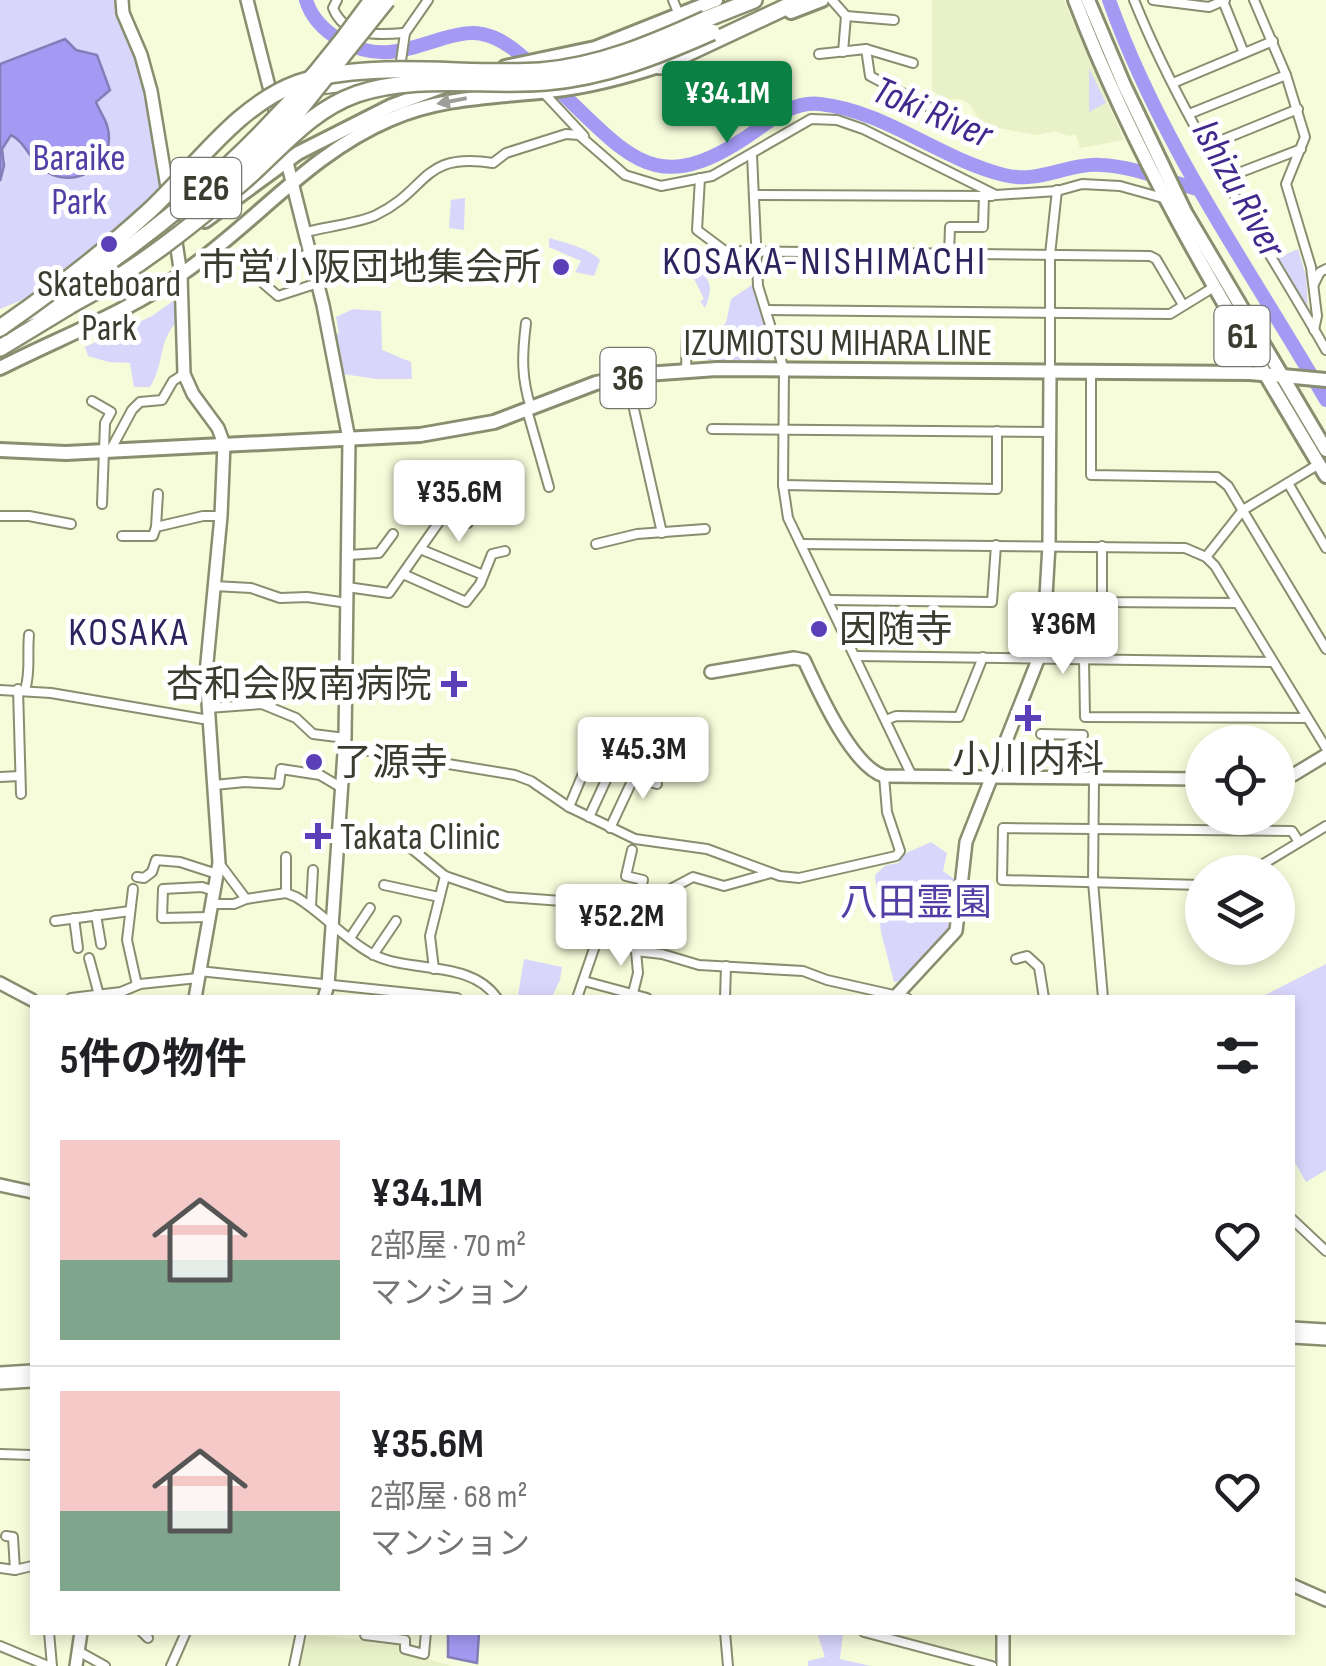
<!DOCTYPE html>
<html lang="ja">
<head>
<meta charset="utf-8">
<style>
	:root { --surface:#fff; --page:#f2f2f2; --text:#202124; --muted:#757577; --line:#e0e0e0; --accent:#0b8043 }
	body { margin:0; font-family:"Sofia Sans Condensed","Noto Sans JP",sans-serif; background:var(--page); color:var(--text); height:100vh; display:flex; flex-direction:column; font-size:38px; white-space:nowrap }
	* { box-sizing:border-box; margin:0 }
	p { font-size:32px; color:var(--muted) }
	.icon { flex:none; width:55px; height:55px; fill:none; stroke:currentColor; stroke-width:2; stroke-linecap:round; stroke-linejoin:round }
	.map { position:relative; flex:1; overflow:hidden }
	.sheet { position:absolute; left:30px; top:995px; width:1265px; height:640px; display:flex; flex-direction:column; background:var(--surface); border-radius:0px; box-shadow:0 5px 15px #0003 }
	.sheet>* { flex:none }
	.fabs { position:absolute; left:1185px; top:725px; display:grid; gap:20px }
	.fabs a { display:grid; place-items:center; width:110px; height:110px; border-radius:50%; background:var(--surface); box-shadow:0 5px 15px #0003; font-size:50px }
	.price { position:absolute; translate:-50% -85px; padding:0 22px; border-radius:10px; background:#fff; color:#222; font-size:32px; line-height:65px; filter:drop-shadow(0 2px 5px #0008) }
	.price::after { content:''; position:absolute; left:50%; top:60px; width:30px; height:22px; margin-left:-15px; background:inherit; clip-path:polygon(0 0,100% 0,50% 100%) }
	.price.on { background:var(--accent); color:#fff }
	ul { padding:0; list-style:none }
	li { display:flex; align-items:center; gap:30px; height:250px; padding:0 30px }
	li+li { border-top:2px solid var(--line) }
	li span { display:grid; place-items:center; flex:none; width:280px; height:200px; border-radius:0px; color:#555 }
	li>.icon { margin-inline-start:auto }
	span .icon { width:120px; height:120px; fill:#fffc; stroke-width:1 }
	li b { font-size:42px }
	h2 { display:flex; justify-content:space-between; align-items:center; height:120px; padding:0 30px; font-size:42px }
	.map>svg:first-child { display:block }
</style>
</head>
<body>
<div class="map">
<svg width="1326" height="1666" viewBox="0 0 1326 1666">
	<rect width="100%" height="100%" fill="#f6fcda"/>
	<!-- built -->
	<g fill="#e9f1c9">
		<polygon points="932,0 1064,0 1124,140 1080,148 1076,134 1069,136 1055,131 1036,135 988,126 980,122 970,104 960,99 945,100 932,90"/>
		<polygon points="879,1633 998,1633 997,1657 990,1662"/>
		<polygon points="308,1634 401,1644 401,1652 453,1666 298,1666"/>
	</g>
	<!-- green -->
	<g fill="#d8d6fa">
		<polygon points="0,0 118,0 142,75 168,226 78,277 0,309"/>
		<polygon points="1089,68 1106,103 1089,112"/>
		<polygon points="465,198 464,230 449,228 451,200"/>
		<path d="M549,238C567,243 588,248 600,260L594,276L575,272L581,261L549,247Z"/>
		<polygon points="1298,249 1306,276 1308,311 1277,258"/>
		<path d="M689,262C712,279 714,286 705,308L700,301L704,299L687,264Z"/>
		<polygon points="752,285 773,351 763,361 704,360 707,336 726,323 731,299"/>
		<path d="M179,297L180,319C157,339 166,361 150,387H134L130,363L109,362L88,356L85,347L152,316Z"/>
		<polygon points="353,309 381,311 382,350 411,362 412,379 376,379 343,374 334,335 339,333 336,317"/>
		<polygon points="931,842 947,853 943,871 957,881 950,933 902,981 894,982 881,932 875,875 886,865 899,863 902,855"/>
		<polygon points="596,907 629,916 628,939 601,937 592,911"/>
		<polygon points="524,959 562,967 560,980 552,997 518,995"/>
		<polygon points="1326,964 1326,1170 1306,1182 1293,1159 1292,998 1261,997"/>
		<polygon points="817,1633 843,1633 840,1659 871,1666 808,1666 808,1661 825,1657"/>
	</g>
	<!-- water -->
	<g fill="#a49af3" stroke="#847eb8" stroke-width="2.5">
		<path d="M65,39L76,50L97,55L110,90L96,102C101,115 109,122 109,138C109,169 73,188 47,172C30,162 26,142 11,135L2,149L4,166L0,181V64Z"/>
		<polygon points="448,1633 479,1633 477,1663 448,1657"/>
	</g>
	<g fill="none" stroke-linecap="round" stroke-linejoin="round">
		<!-- river -->
		<g stroke="#a49af3" stroke-width="14">
			<path d="M306,0C311,17 325,31 340,40C379,62 405,50 444,38C457,35 470,31 482,34C503,38 519,53 534,67"/>
			<path d="M1109,0C1160,144 1250,269 1326,400"/>
			<path d="M553,85C630,156 654,204 758,129C776,116 796,101 820,104C885,111 940,159 1004,175C1039,184 1067,163 1101,165C1132,166 1167,181 1197,189"/>
		</g>
		<defs>
			<g id="street">
				<path d="M337,0L333,8C345,38 378,35 405,33"/>
				<polyline points="673,0 679,15"/>
				<polyline points="832,0 846,16 843,52"/>
				<path d="M1134,0C1184,124 1260,234 1326,350"/>
				<polyline points="1153,0 1209,7 1225,0"/>
				<polyline points="1254,0 1286,75 1305,137 1286,184 1311,267 1317,316 1314,330"/>
				<polyline points="1223,1 1244,53"/>
				<polyline points="846,16 894,20"/>
				<polyline points="866,49 870,76 929,107"/>
				<polyline points="819,54 866,49 913,63"/>
				<polyline points="400,68 405,33 428,0"/>
				<polyline points="1173,83 1273,41"/>
				<polyline points="318,90 378,82"/>
				<polyline points="543,92 584,136"/>
				<polyline points="1189,114 1286,75"/>
				<polyline points="1205,147 1298,109"/>
				<polyline points="752,155 758,286 784,370 783,485 788,518 912,776"/>
				<polyline points="700,178 697,230 725,251 1150,256 1156,259 1183,305"/>
				<polyline points="1223,179 1301,149"/>
				<polyline points="754,195 992,196"/>
				<path d="M306,232C325,227 360,223 376,215C430,189 420,152 493,163L506,153L566,134L579,135L625,175L661,186L712,176L811,119L837,120L863,129L996,195L1057,191L1082,184L1120,186L1163,198"/>
				<polyline points="311,253 269,267 264,284 278,296 318,283"/>
				<polyline points="949,255 950,227 983,227 984,196"/>
				<polyline points="1314,284 1320,272 1326,269"/>
				<polyline points="766,310 1170,314 1214,287"/>
				<path d="M526,323C522,355 521,377 531,408"/>
				<polyline points="686,371 687,332"/>
				<polyline points="1050,372 1050,255 1057,190"/>
				<polyline points="1091,372 1091,475 1217,477 1228,486 1326,649"/>
				<polyline points="627,378 662,533"/>
				<polyline points="92,401 111,412 105,423 102,504"/>
				<polyline points="527,410 549,487"/>
				<polyline points="712,429 1050,432"/>
				<polyline points="110,451 132,410 140,402 162,400 173,381 184,374"/>
				<polyline points="1288,483 1326,548"/>
				<polyline points="783,485 997,489 997,431"/>
				<polyline points="433,495 480,487 503,491"/>
				<polyline points="439,515 468,523"/>
				<polyline points="0,516 29,516 71,524"/>
				<polyline points="156,527 158,494"/>
				<polyline points="122,536 153,536 156,527 203,516 221,516"/>
				<polyline points="596,544 637,534 705,529"/>
				<polyline points="801,544 1185,548 1206,557 1215,566 1326,748"/>
				<polyline points="1102,546 1102,602 1237,603"/>
				<polyline points="420,549 483,575"/>
				<polyline points="348,555 379,553 393,534"/>
				<polyline points="1206,557 1243,510 1319,464"/>
				<polyline points="403,574 466,602 480,584 492,554 505,551"/>
				<polyline points="214,586 251,588 280,598 307,597 347,603"/>
				<polyline points="347,587 389,593 439,522 433,495 416,489 411,491 401,515"/>
				<polyline points="829,600 992,602 996,545"/>
				<polyline points="856,656 1271,662"/>
				<polyline points="1084,660 1085,717 1307,718"/>
				<polyline points="18,689 21,794"/>
				<polyline points="0,690 51,693 209,720"/>
				<path d="M25,690C31,671 27,654 29,635"/>
				<polyline points="208,708 262,704 296,718 313,734 345,738"/>
				<polyline points="886,720 896,716 959,717 983,657"/>
				<polyline points="1041,734 1083,735"/>
				<polyline points="345,747 515,775 531,781 569,807 635,839 707,849 780,876 799,878 896,856 900,851 887,812 884,776"/>
				<polyline points="0,777 20,776"/>
				<polyline points="1094,779 1093,882 1103,998"/>
				<polyline points="214,785 245,782 279,784 281,769 320,775 342,788"/>
				<polyline points="569,807 587,764 657,784"/>
				<polyline points="589,817 625,739"/>
				<polyline points="610,828 641,762"/>
				<polyline points="339,834 406,844 445,876 507,897 589,903 597,940 629,943 636,951 662,954 699,965 803,971 827,980 907,998"/>
				<polyline points="632,850 626,876 643,880 635,913"/>
				<polyline points="286,857 286,893"/>
				<path d="M219,863L246,899L286,893L296,897C323,913 344,939 372,954C410,974 470,959 497,998"/>
				<polyline points="1250,872 1326,826"/>
				<polyline points="137,877 144,878 152,872 156,860 180,862 217,874"/>
				<polyline points="384,885 439,897"/>
				<polyline points="1202,885 1002,880 1003,828 1292,831 1299,842"/>
				<polyline points="133,889 127,940 137,985"/>
				<polyline points="642,895 663,893 693,877 724,886 771,873"/>
				<polyline points="589,903 635,913 629,943"/>
				<polyline points="211,904 234,904 246,899"/>
				<polyline points="311,906 313,870"/>
				<polyline points="96,915 101,944"/>
				<polyline points="209,917 162,918 163,889 202,887 214,891"/>
				<polyline points="74,918 78,948"/>
				<polyline points="55,921 130,911"/>
				<polyline points="350,938 370,908"/>
				<polyline points="373,955 396,921"/>
				<polyline points="89,958 99,995"/>
				<polyline points="1016,959 1027,956 1039,967 1044,998"/>
				<polyline points="434,969 430,936 445,876"/>
				<polyline points="199,971 457,998"/>
				<polyline points="584,981 647,998"/>
				<polyline points="633,993 638,973 636,951"/>
				<polyline points="71,998 121,992 140,984 198,978"/>
				<polyline points="577,998 597,940"/>
				<polyline points="725,998 726,966"/>
				<polyline points="1292,1219 1326,1251"/>
				<polyline points="0,1454 32,1455"/>
				<polyline points="6,1536 13,1537 15,1570"/>
				<polyline points="0,1568 15,1570 32,1566"/>
				<polyline points="49,1632 52,1666"/>
				<polyline points="142,1632 148,1638"/>
				<polyline points="365,1632 365,1635 405,1640 405,1649 424,1654 426,1632"/>
				<polyline points="725,1632 728,1666"/>
				<polyline points="864,1632 992,1666"/>
				<polyline points="0,1646 48,1666"/>
				<polyline points="78,1651 105,1666"/>
				<polyline points="171,1666 186,1632"/>
				<polyline points="294,1666 301,1632"/>
			</g>
			<g id="secondary">
				<polyline points="122,0 123,13 141,55 151,91 174,229 181,275 184,374 193,394 218,428 224,444 221,516 206,673 219,863 195,998"/>
				<polyline points="247,0 278,122"/>
				<polyline points="285,154 323,305 349,439 345,738 328,985 324,998"/>
				<path d="M711,672L794,658L804,660C818,690 852,767 884,776L1202,779"/>
				<polyline points="1278,778 1293,775 1326,755"/>
				<polyline points="0,983 32,1000"/>
				<polyline points="894,998 956,931 966,842 1043,647 1049,545 1050,372"/>
				<polyline points="0,1185 32,1192"/>
				<polyline points="1292,1328 1326,1330"/>
				<polyline points="1292,1337 1326,1339"/>
				<polyline points="0,1373 32,1371"/>
				<polyline points="0,1383 32,1381"/>
				<polyline points="1292,1585 1326,1600"/>
				<polyline points="1003,1632 1003,1666"/>
				<polyline points="76,1666 81,1632"/>
			</g>
			<g id="primary">
				<path d="M1075,0C1140,170 1233,320 1326,476"/>
				<polyline points="1088,0 1124,85 1185,212 1326,450"/>
				<polyline points="791,12 822,0"/>
				<polyline points="505,67 595,48 716,0"/>
				<polyline points="205,221 298,153 391,106 447,85"/>
				<polyline points="24,316 75,296"/>
				<path d="M0,368C61,337 126,313 183,273C254,224 310,153 391,119C441,97 494,97 548,91C588,87 629,76 667,63"/>
				<polyline points="0,450 66,453 420,435 494,422 596,383 646,374 717,369 1250,373 1326,380"/>
			</g>
			<g id="highway">
				<polyline points="706,19 754,0"/>
				<polyline points="660,66 801,0"/>
				<polyline points="0,348 71,305"/>
			</g>
		</defs>
		<!-- street casing -->
		<use href="#street" stroke="#888e6f" stroke-width="12"/>
		<!-- secondary casing -->
		<use href="#secondary" stroke="#888e6f" stroke-width="16"/>
		<!-- primary casing -->
		<use href="#primary" stroke="#888e6f" stroke-width="18"/>
		<!-- highway casing -->
		<use href="#highway" stroke="#888e6f" stroke-width="20"/>
		<!-- street -->
		<use href="#street" stroke="#fff" stroke-width="8"/>
		<!-- secondary -->
		<use href="#secondary" stroke="#fff" stroke-width="11"/>
		<!-- primary -->
		<use href="#primary" stroke="#fff" stroke-width="12"/>
		<!-- highway -->
		<use href="#highway" stroke="#fff" stroke-width="15"/>
		<defs>
			<g id="highway-bridge">
				<polyline points="222,188 296,114 387,0"/>
				<path d="M76,285C192,208 292,114 372,0"/>
				<path d="M71,305C135,271 189,228 244,181C280,150 309,111 357,94C416,74 484,87 546,82C605,77 658,56 712,32"/>
				<path d="M0,328C52,292 102,254 149,211C195,168 237,105 298,83C367,59 466,76 540,71C600,66 653,43 706,19"/>
			</g>
		</defs>
		<!-- highway-bridge casing -->
		<use href="#highway-bridge" stroke="#888e6f" stroke-width="20" stroke-linecap="butt"/>
		<!-- highway-bridge -->
		<use href="#highway-bridge" stroke="#fff" stroke-width="15"/>
	</g>
	<!-- one-way arrows -->
	<defs><path id="oneway-solid" d="M-6-.8H1V-3.2L6.5 0L1 3.2V.8H-6Z" transform="scale(2.5)"/></defs>
	<use fill="#9c9e97" href="#oneway-solid" transform="translate(452 101) rotate(169)"/>
	<!-- markers -->
	<g fill="#5a3fb8" stroke="#fff" stroke-width="4">
		<circle cx="109" cy="244" r="10"/>
		<circle cx="561" cy="267" r="10"/>
		<circle cx="819" cy="629" r="10"/>
		<path d="M449 669h10v10h10v10h-10v10h-10v-10h-10v-10h10z"/>
		<path d="M1023 703h10v10h10v10h-10v10h-10v-10h-10v-10h10z"/>
		<circle cx="314" cy="762" r="10"/>
		<path d="M313 821h10v10h10v10h-10v10h-10v-10h-10v-10h10z"/>
	</g>
	<g text-anchor="middle" stroke-width="10" stroke-linejoin="round" paint-order="stroke">
		<!-- shield labels -->
		<g fill="#fff" stroke="#75766d" stroke-width="2.5">
			<rect x="171" y="158" width="70" height="60" rx="8"/>
			<rect x="1214.5" y="306" width="55" height="60" rx="8"/>
			<rect x="600.5" y="348" width="55" height="60" rx="8"/>
		</g>
		<g font-size="35" font-weight="bold" fill="#3a3c2f">
			<text x="206" y="200">E26</text>
			<text x="1242" y="348">61</text>
			<text x="628" y="390">36</text>
		</g>
		<!-- park labels -->
		<g font-size="38" fill="#523ea4" stroke="#fff">
			<text x="79" y="170">Baraike<tspan x="79" dy="44">Park</tspan></text>
			<text x="916" y="915">八田霊園</text>
		</g>
		<!-- poi labels -->
		<g font-size="38" fill="#3a3c2f" stroke="#fff" text-anchor="start">
			<text x="541" y="280" text-anchor="end">市営小阪団地集会所</text>
			<text x="109" y="296" text-anchor="middle">Skateboard<tspan x="109" dy="44">Park</tspan></text>
			<text x="839" y="642">因随寺</text>
			<text x="432" y="697" text-anchor="end">杏和会阪南病院</text>
			<text x="1028" y="772" text-anchor="middle">小川内科</text>
			<text x="334" y="775">了源寺</text>
			<text x="340" y="849">Takata Clinic</text>
		</g>
		<!-- street labels -->
		<g font-size="38" fill="#3a3c2f" stroke="#fff">
			<text x="838" y="355">IZUMIOTSU MIHARA LINE</text>
		</g>
		<!-- water labels -->
		<g font-size="40" font-style="italic" fill="#42298e" stroke="#fff">
			<text transform="translate(933 111) rotate(23)" y="14">Toki River</text>
			<text transform="translate(1240 188) rotate(61)" y="14">Ishizu River</text>
		</g>
		<!-- neighbourhood labels -->
		<g font-size="40" letter-spacing="2.5" fill="#2e235e" stroke="#fff">
			<text x="825" y="274">KOSAKA-NISHIMACHI</text>
			<text x="129" y="645">KOSAKA</text>
		</g>
	</g>
</svg>
<div class="fabs">
<a><svg class="icon" aria-label="locate" viewBox="0 0 24 24"><circle cx="12" cy="12" r="6"/><path d="M12 2v4M12 18v4M2 12h4M18 12h4"/></svg></a>
<a><svg class="icon" aria-label="layers" viewBox="0 0 24 24"><path d="M12 4l9 5-9 5-9-5zM3 14l9 5 9-5"/></svg></a>
</div>
<b class="price on" style="left:727px;top:146px">¥34.1M</b>
<b class="price" style="left:459px;top:545px">¥35.6M</b>
<b class="price" style="left:1063px;top:677px">¥36M</b>
<b class="price" style="left:643px;top:802px">¥45.3M</b>
<b class="price" style="left:621px;top:969px">¥52.2M</b>
<section class="sheet">
<h2>5件の物件<svg class="icon" aria-label="filters" viewBox="0 0 24 24"><path d="M4 7h16M4 17h16"/><circle cx="9" cy="7" r="2"/><circle cx="15" cy="17" r="2"/></svg></h2>
<ul>
<li><span style="background:linear-gradient(#f6c9c9 60%,#7fa58c 0)"><svg class="icon" aria-label="home" viewBox="0 0 24 24"><path d="M3 11l9-7 9 7M6 9v11h12V9"/></svg></span><div><b>¥34.1M</b><p>2部屋 · 70 m²</p><p>マンション</p></div><svg class="icon" aria-label="heart" viewBox="0 0 24 24"><path d="M12 20l-8-8c-3-5 5-10 8-4 3-6 11-1 8 4z"/></svg></li>
<li><span style="background:linear-gradient(#f6c9c9 60%,#7fa58c 0)"><svg class="icon" aria-label="home" viewBox="0 0 24 24"><path d="M3 11l9-7 9 7M6 9v11h12V9"/></svg></span><div><b>¥35.6M</b><p>2部屋 · 68 m²</p><p>マンション</p></div><svg class="icon" aria-label="heart" viewBox="0 0 24 24"><path d="M12 20l-8-8c-3-5 5-10 8-4 3-6 11-1 8 4z"/></svg></li>
</ul>
</section>
</div>
</body>
</html>
